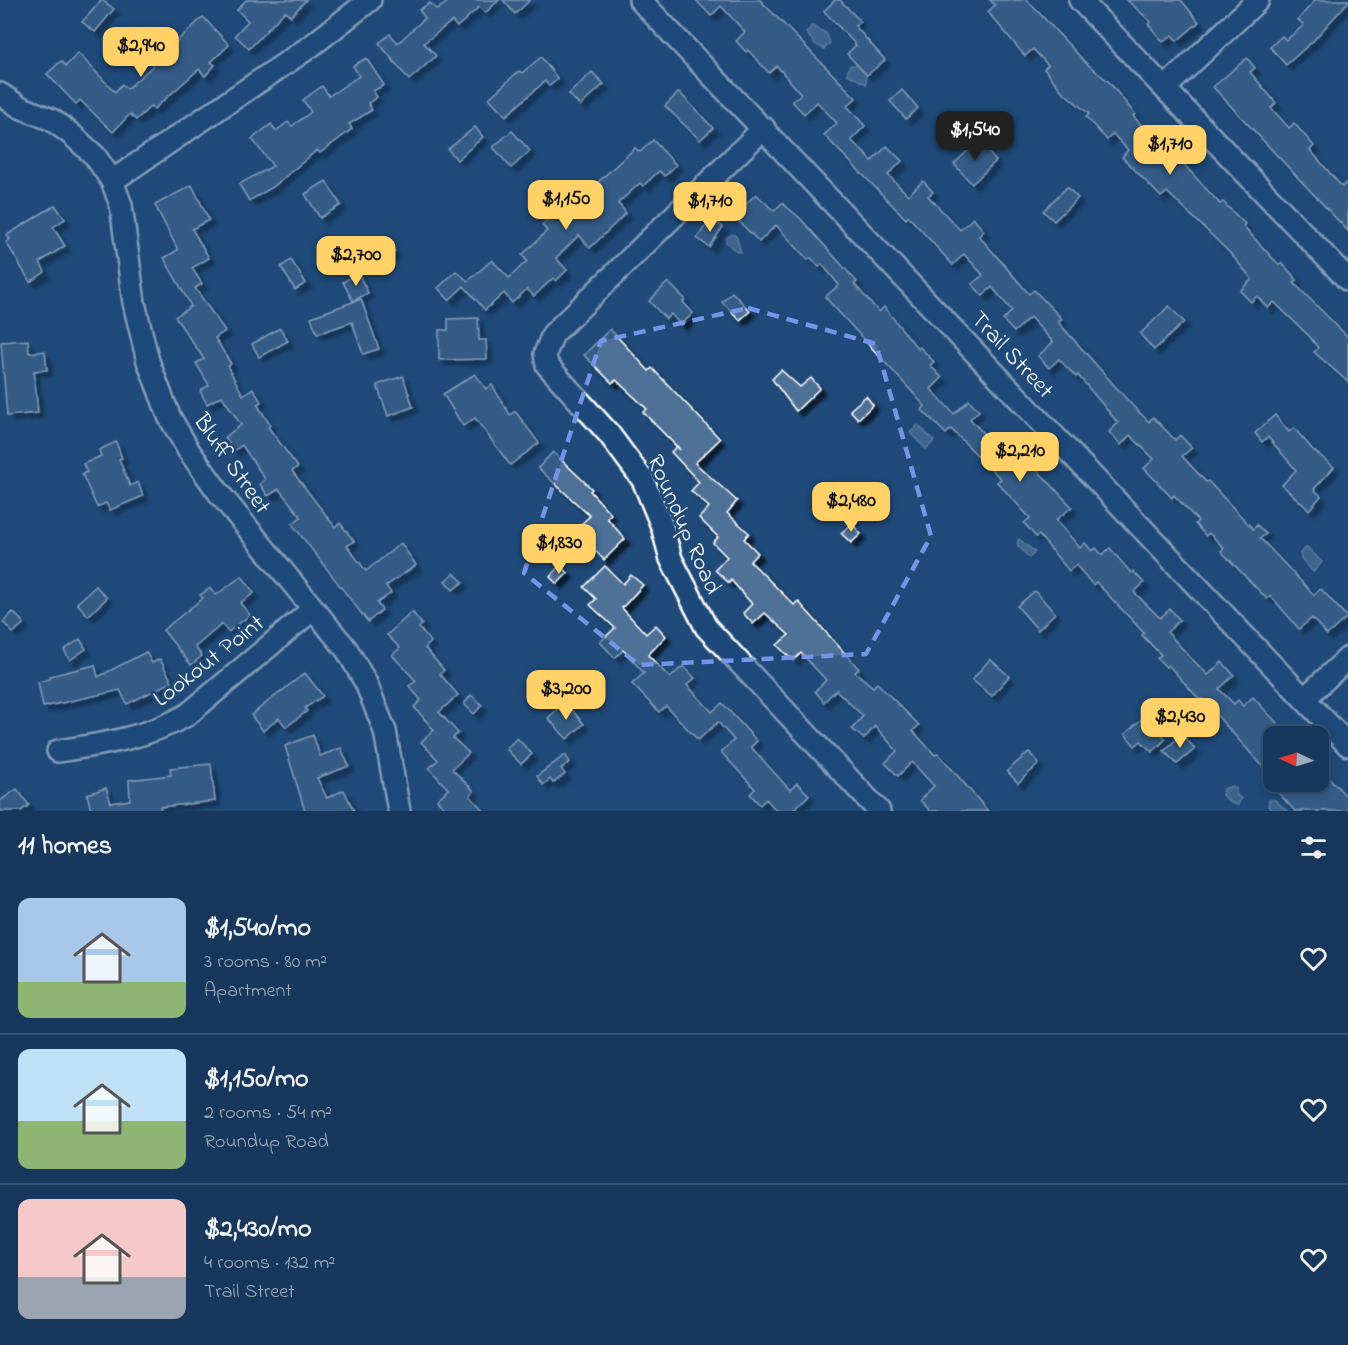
<!DOCTYPE html>
<html lang="en">
<head>
<meta charset="utf-8">
<style>
	:root { --surface:#17385c; --page:#203f62; --text:#f1f3f6; --muted:#9eacbb; --line:#365272; --accent:#ffd166 }
	body { margin:0; font-family:"Indie Flower",sans-serif; background:var(--page); color:var(--text); height:100vh; display:flex; flex-direction:column; font-size:22px; white-space:nowrap }
	* { box-sizing:border-box; margin:0 }
	p { font-size:20px; color:var(--muted) }
	.icon { flex:none; width:33px; height:33px; fill:none; stroke:currentColor; stroke-width:2; stroke-linecap:round; stroke-linejoin:round }
	.map { position:relative; height:811px; overflow:hidden }
	.sheet { display:flex; flex-direction:column; background:var(--surface); flex:1 }
	.sheet>* { flex:none }
	.needle { width:39px; rotate:274deg }
	.controls { position:absolute; left:1263px; top:726px; display:grid; gap:12px }
	.controls a { display:grid; place-items:center; width:66px; height:66px; border-radius:12px; background:var(--surface); box-shadow:0 3px 9px #0003,0 0 0 2px var(--line); font-size:30px }
	.price { position:absolute; translate:-50% -51px; padding:0 14px; border-radius:12px; background:var(--accent); color:#111; font-size:20px; line-height:39px; filter:drop-shadow(0 2px 3px #0008) }
	.price::after { content:''; position:absolute; left:50%; top:36px; width:18px; height:14px; margin-left:-9px; background:inherit; clip-path:polygon(0 0,100% 0,50% 100%) }
	.price.on { background:#222; color:#fff }
	ul { padding:0; list-style:none }
	li { display:flex; align-items:center; gap:18px; height:150px; padding:0 18px }
	li+li { border-top:2px solid var(--line) }
	li span { display:grid; place-items:center; flex:none; width:168px; height:120px; border-radius:12px; color:#555 }
	li>.icon { margin-inline-start:auto }
	span .icon { width:72px; height:72px; fill:#fffc; stroke-width:1 }
	li b { font-size:26px }
	h2 { display:flex; justify-content:space-between; align-items:center; height:72px; padding:0 18px; font-size:26px }
	.map>svg:first-child { display:block }
</style>
</head>
<body>
<div class="map">
<svg width="1348" height="811" viewBox="0 0 1348 811">
	<defs>
		<filter id="shadow"><feDropShadow dx="5.5" dy="5.5" stdDeviation="1.5" flood-color="#0009"/></filter>
	</defs>
	<rect width="100%" height="100%" fill="#1f4a7a"/>
	<filter id="ink" filterUnits="userSpaceOnUse"><feTurbulence type="fractalNoise" baseFrequency=".0167" numOctaves="2"/><feDisplacementMap in="SourceGraphic" scale="12" xChannelSelector="R" yChannelSelector="G"/><feConvolveMatrix kernelMatrix="1 2 1 2 8 2 1 2 1" color-interpolation-filters="sRGB"/></filter>
	<g filter="url(#ink)">
		<!-- water -->
		<g fill="#6583a4" stroke="#a3b5c8" stroke-width="1.5">
			<polygon points="812,26 826,33 830,43 824,49 815,44 806,33"/>
			<polygon points="850,65 857,65 866,75 866,84 847,74"/>
			<polygon points="732,234 736,236 741,252 737,252 726,242 726,238"/>
			<polygon points="918,425 934,441 926,449 910,433"/>
			<polygon points="1019,539 1035,552 1029,558 1017,544"/>
			<polygon points="1307,547 1322,562 1313,572 1301,558 1300,553"/>
			<polygon points="1232,786 1236,788 1236,794 1241,799 1238,805 1231,803 1222,795 1223,789"/>
			<polygon points="1269,800 1275,800 1287,811 1272,811 1268,806"/>
		</g>
		<!-- building -->
		<g fill="#507197" stroke="#fff" stroke-width="1.5" filter="url(#shadow)">
			<polygon points="102,0 114,9 95,32 82,22"/>
			<polygon points="246,0 306,0 291,16 285,11 249,49 235,35 248,21 237,10"/>
			<polygon points="450,0 499,0 485,13 479,7 457,27 452,21 424,43 436,56 409,80 379,43 390,34 398,43 425,18 419,10 430,3 437,10"/>
			<polygon points="503,0 530,0 515,14"/>
			<polygon points="696,0 760,0 856,98 847,106 865,126 851,140 872,161 887,146 902,161 888,175 908,195 923,181 933,192 928,196 960,230 973,218 984,231 979,236 1029,294 1034,290 1062,319 1058,322 1132,405 1149,422 1153,417 1175,440 1180,435 1192,448 1182,456 1206,482 1208,481 1253,529 1257,525 1266,534 1260,538 1314,595 1321,589 1347,617 1327,635 1312,618 1299,629 1271,596 1267,599 1221,551 1224,548 1209,533 1206,536 1195,524 1198,521 1174,495 1172,498 1144,468 1154,459 1130,435 1121,445 1109,432 1118,423 1078,375 1076,377 1059,359 1049,368 1038,356 1053,342 1030,317 1014,332 1003,320 1012,311 992,287 983,296 972,284 983,275 964,254 953,265 908,216 906,219 824,135 837,123 817,102 804,114 792,101 801,94 777,66 769,73 748,50 746,52 736,41 745,32 721,6 711,16"/>
			<polygon points="835,0 840,0 860,21 855,26 885,60 867,75 847,54 856,45 824,11"/>
			<polygon points="990,0 1027,0 1086,63 1109,82 1135,114 1133,116 1165,150 1168,147 1220,204 1223,202 1245,224 1243,226 1279,265 1282,263 1297,280 1294,283 1348,337 1348,382 1314,352 1318,348 1310,337 1274,302 1268,308 1257,296 1251,302 1240,291 1252,279 1229,252 1167,192 1161,197 1134,169 1122,157 1128,150 1113,134 1107,140 1086,117 1089,114 1062,91 1044,69 1048,65 1033,49 1025,56 988,12 995,5"/>
			<polygon points="1127,0 1181,0 1199,22 1177,41 1172,35 1163,42 1148,24 1151,22"/>
			<polygon points="1315,0 1348,0 1348,2 1313,41 1286,65 1270,47 1282,36 1286,40 1304,25 1298,20"/>
			<polygon points="203,17 229,45 211,62 215,65 205,76 199,69 154,109 151,106 136,120 130,114 113,132 80,100 76,104 47,74 61,61 66,66 78,53 115,92 122,84 127,89 176,45 175,43"/>
			<polygon points="541,57 558,79 549,86 545,81 506,116 489,98 519,71 522,73"/>
			<polygon points="366,58 384,85 373,91 377,97 368,103 372,110 349,124 352,129 320,153 317,150 273,187 249,201 239,184 273,166 252,139 271,124 276,131 288,122 292,126 311,112 303,100 322,86 329,96 359,76 353,66"/>
			<polygon points="1247,58 1255,68 1250,72 1276,103 1271,108 1289,128 1294,123 1314,146 1310,150 1342,187 1348,181 1348,231 1213,87"/>
			<polygon points="592,72 604,84 580,106 569,94"/>
			<polygon points="902,90 918,108 906,119 890,101"/>
			<polygon points="679,92 713,128 700,140 665,106"/>
			<polygon points="475,127 483,137 457,160 448,149"/>
			<polygon points="512,131 530,151 511,168 493,147"/>
			<polygon points="653,140 676,165 665,176 659,171 643,186 640,183 618,203 626,213 590,248 579,235 556,258 567,270 556,281 553,278 534,296 527,289 512,303 504,293 485,310 464,286 449,300 438,288 456,271 468,281 492,260 509,278 527,261 522,255 547,231 542,225 554,213 559,218 635,148 640,152"/>
			<polygon points="978,141 996,161 972,184 954,164"/>
			<polygon points="326,181 341,205 320,218 305,194"/>
			<polygon points="192,185 209,220 192,229 209,258 192,268 202,284 195,288 225,331 215,338 231,364 228,367 243,395 253,388 261,402 257,404 270,425 268,427 298,467 292,471 335,527 340,523 354,541 347,546 366,571 401,543 416,565 386,586 391,593 377,603 382,610 368,622 292,524 301,517 279,489 268,496 260,484 265,479 242,445 234,451 225,437 241,425 222,396 207,404 200,391 209,385 196,363 204,359 175,317 191,306 164,258 178,250 155,205"/>
			<polygon points="1067,187 1078,198 1054,221 1043,211"/>
			<polygon points="756,194 774,211 782,203 800,218 857,282 854,284 879,312 884,307 918,349 920,347 934,362 930,365 942,378 931,389 954,414 969,400 979,411 970,419 996,447 1006,437 1059,493 1072,507 1056,520 1080,548 1085,543 1092,551 1096,548 1102,555 1110,548 1131,573 1133,571 1144,583 1134,592 1160,618 1170,609 1180,620 1167,632 1192,659 1208,675 1222,662 1234,675 1219,689 1234,704 1238,700 1243,706 1253,697 1289,736 1274,736 1274,779 1202,699 1200,700 1168,665 1166,667 1157,658 1161,655 1142,635 1144,633 1096,582 1093,585 1076,565 1069,571 1039,535 1036,537 1024,523 1030,518 997,482 1001,479 951,429 946,434 922,410 925,406 825,297 839,285 822,264 819,267 811,258 808,260 776,225 759,242 734,216"/>
			<polygon points="55,205 65,219 53,227 65,246 40,262 45,272 30,282 6,242 10,239 7,235"/>
			<polygon points="711,218 723,227 709,247 697,238"/>
			<polygon points="386,241 395,252 372,270 363,259"/>
			<polygon points="291,260 306,283 295,290 281,267"/>
			<polygon points="358,273 368,293 353,301 343,282"/>
			<polygon points="668,282 685,299 683,302 693,313 681,325 671,314 666,319 649,301"/>
			<polygon points="732,292 750,311 740,320 722,302"/>
			<polygon points="361,299 379,349 363,354 352,322 317,334 311,317"/>
			<polygon points="1169,306 1184,322 1154,350 1140,334"/>
			<polygon points="478,318 479,340 486,340 487,359 439,360 439,330 448,330 448,319"/>
			<polygon points="280,328 288,341 259,357 252,344"/>
			<polygon points="610,329 649,371 652,368 720,439 695,463 737,501 727,513 749,533 744,539 758,553 750,561 794,605 798,601 859,669 855,672 873,687 877,683 919,725 913,731 935,755 938,753 988,811 930,811 920,800 934,786 912,762 898,776 885,763 897,751 875,726 864,739 852,729 863,716 836,690 824,702 815,691 826,680 801,653 793,661 777,645 789,635 765,613 753,624 743,613 752,604 731,580 729,583 715,570 727,557 713,543 718,537 699,518 709,507 691,491 699,482 671,452 677,446 680,450 643,412 647,409 616,380 612,383 584,355"/>
			<polygon points="28,340 29,353 45,351 47,370 34,371 38,413 7,416 1,342"/>
			<polygon points="781,370 800,387 811,378 820,388 796,411 772,379"/>
			<polygon points="475,374 486,389 492,385 510,415 515,411 539,443 510,465 475,418 463,426 443,394"/>
			<polygon points="403,376 413,407 388,416 377,385"/>
			<polygon points="866,396 873,405 858,419 850,410"/>
			<polygon points="1275,415 1289,432 1294,428 1313,450 1334,467 1314,489 1321,496 1309,510 1282,485 1296,470 1268,437 1262,442 1255,433"/>
			<polygon points="116,442 122,458 119,459 130,486 138,482 143,496 110,510 106,503 97,507 82,474 87,472 83,464 101,456 99,450"/>
			<polygon points="553,452 592,489 590,491 611,514 607,518 625,539 604,560 590,545 586,551 570,534 590,516 538,468"/>
			<polygon points="852,524 861,534 851,543 841,533"/>
			<polygon points="560,565 568,573 557,584 550,577"/>
			<polygon points="605,566 623,584 631,575 643,585 622,608 646,634 656,625 666,636 648,655 670,678 683,666 695,678 687,685 712,712 722,703 757,741 751,747 790,790 797,783 809,795 792,811 777,811 766,799 760,805 750,794 755,789 721,752 734,740 718,722 698,740 666,706 659,712 632,684 644,673 623,650 615,658 600,642 615,628 590,605 596,599 584,587"/>
			<polygon points="454,573 463,582 453,590 445,581"/>
			<polygon points="242,576 254,593 240,603 250,615 228,632 222,624 195,647 202,656 191,665 163,630 203,598 200,595 210,588 216,595"/>
			<polygon points="96,586 107,598 88,616 77,603"/>
			<polygon points="1035,591 1055,613 1038,630 1017,606"/>
			<polygon points="13,612 24,623 13,633 3,622"/>
			<polygon points="412,612 422,624 419,628 431,642 425,648 444,670 440,674 458,695 439,712 458,733 453,738 469,753 452,769 474,791 470,796 484,811 448,811 437,800 448,789 429,768 438,760 421,742 434,730 414,707 421,700 409,686 416,681 392,655 400,648 387,635"/>
			<polygon points="80,639 86,649 70,660 64,650"/>
			<polygon points="146,652 152,663 160,659 172,682 127,704 120,690 43,707 38,682 50,679 50,676 95,665 98,677"/>
			<polygon points="990,659 1009,676 992,696 972,680"/>
			<polygon points="305,673 323,696 305,708 307,711 286,727 279,718 263,731 251,715"/>
			<polygon points="471,695 482,705 474,714 464,704"/>
			<polygon points="565,702 584,724 567,739 548,718"/>
			<polygon points="1145,716 1166,739 1152,752 1141,741 1135,746 1125,734"/>
			<polygon points="1182,734 1195,749 1177,764 1164,751"/>
			<polygon points="313,735 320,756 341,748 349,766 317,778 327,798 344,790 354,811 305,811 285,746"/>
			<polygon points="517,738 532,754 521,764 506,749"/>
			<polygon points="1029,752 1039,764 1018,783 1007,771"/>
			<polygon points="565,755 570,762 561,769 565,774 553,783 550,779 543,785 537,776"/>
			<polygon points="211,764 215,801 160,807 161,811 91,811 87,794 106,788 111,803 130,800 129,780 171,775 170,768"/>
			<polygon points="1318,766 1348,798 1348,811 1295,811 1273,787 1279,782 1318,782"/>
			<polygon points="17,789 29,805 21,811 0,811 0,801"/>
		</g>
		<g fill="none" stroke-linecap="round" stroke-linejoin="round">
			<defs>
				<g id="minor">
					<polyline points="640,0 1348,745"/>
					<polyline points="1080,0 1348,280"/>
					<polyline points="1165,88 1258,0"/>
					<polyline points="0,94 20,107 52,120 71,134 95,156 112,181 121,205 134,303 148,361 169,416 189,451 219,493 347,650 366,683 385,731 399,811"/>
					<polyline points="764,128 553,334 545,354 547,365 609,434 643,480 662,526 671,559 706,627 879,811"/>
					<polyline points="112,181 311,46 370,0"/>
					<polyline points="1304,699 1348,658"/>
					<path d="M58,751C104,744 146,738 187,715L312,610"/>
				</g>
			</defs>
			<!-- minor casing -->
			<use href="#minor" stroke="#fff" stroke-width="26"/>
			<!-- minor -->
			<use href="#minor" stroke="#1f4a7a" stroke-width="21"/>
		</g>
	</g>
	<!-- marked area -->
	<path d="M0 0H1348V811H0ZM748,308L876,344L931,536L866,654L639,665L524,573L601,341Z" fill="#1f4a7a" fill-opacity=".55" fill-rule="evenodd"/>
	<path fill="none" stroke="#7795e8" stroke-width="4.5" stroke-dasharray="12 8" stroke-linejoin="round" d="M748,308L876,344L931,536L866,654L639,665L524,573L601,341Z"/>
	<g text-anchor="middle" stroke-width="6" stroke-linejoin="round" paint-order="stroke">
		<!-- street labels -->
		<g font-size="24" fill="#fff" stroke="#1f4a7a">
			<text transform="translate(1013 354) rotate(47)" y="8">Trail Street</text>
			<text transform="translate(233 463) rotate(55)" y="8">Bluff Street</text>
			<text transform="translate(685 524) rotate(66)" y="8">Roundup Road</text>
			<text transform="translate(208 660) rotate(-38)" y="8">Lookout Point</text>
		</g>
	</g>
</svg>
<div class="controls">
<a><svg class="needle" viewBox="-14 -14 28 28"><path d="M0-13l5 13h-10z" fill="#e53935"/><path d="M0 13l5-13h-10z" fill="#9eacbb"/></svg></a>
</div>
<b class="price" style="left:141px;top:78px">$2,940</b>
<b class="price on" style="left:975px;top:162px">$1,540</b>
<b class="price" style="left:1170px;top:176px">$1,710</b>
<b class="price" style="left:566px;top:231px">$1,150</b>
<b class="price" style="left:710px;top:233px">$1,710</b>
<b class="price" style="left:356px;top:287px">$2,700</b>
<b class="price" style="left:1020px;top:483px">$2,210</b>
<b class="price" style="left:851px;top:533px">$2,480</b>
<b class="price" style="left:559px;top:575px">$1,830</b>
<b class="price" style="left:566px;top:721px">$3,200</b>
<b class="price" style="left:1180px;top:749px">$2,430</b>
</div>
<section class="sheet">
<h2>11 homes<svg class="icon" aria-label="filters" viewBox="0 0 24 24"><path d="M4 7h16M4 17h16"/><circle cx="9" cy="7" r="2"/><circle cx="15" cy="17" r="2"/></svg></h2>
<ul>
<li><span style="background:linear-gradient(#a9c7e8 70%,#8fb573 0)"><svg class="icon" aria-label="home" viewBox="0 0 24 24"><path d="M3 11l9-7 9 7M6 9v11h12V9"/></svg></span><div><b>$1,540/mo</b><p>3 rooms · 80 m²</p><p>Apartment</p></div><svg class="icon" aria-label="heart" viewBox="0 0 24 24"><path d="M12 20l-8-8c-3-5 5-10 8-4 3-6 11-1 8 4z"/></svg></li>
<li><span style="background:linear-gradient(#bfe0f5 60%,#8fb573 0)"><svg class="icon" aria-label="home" viewBox="0 0 24 24"><path d="M3 11l9-7 9 7M6 9v11h12V9"/></svg></span><div><b>$1,150/mo</b><p>2 rooms · 54 m²</p><p>Roundup Road</p></div><svg class="icon" aria-label="heart" viewBox="0 0 24 24"><path d="M12 20l-8-8c-3-5 5-10 8-4 3-6 11-1 8 4z"/></svg></li>
<li><span style="background:linear-gradient(#f6c9c9 65%,#9aa5b1 0)"><svg class="icon" aria-label="home" viewBox="0 0 24 24"><path d="M3 11l9-7 9 7M6 9v11h12V9"/></svg></span><div><b>$2,430/mo</b><p>4 rooms · 132 m²</p><p>Trail Street</p></div><svg class="icon" aria-label="heart" viewBox="0 0 24 24"><path d="M12 20l-8-8c-3-5 5-10 8-4 3-6 11-1 8 4z"/></svg></li>
</ul>
</section>
</body>
</html>
